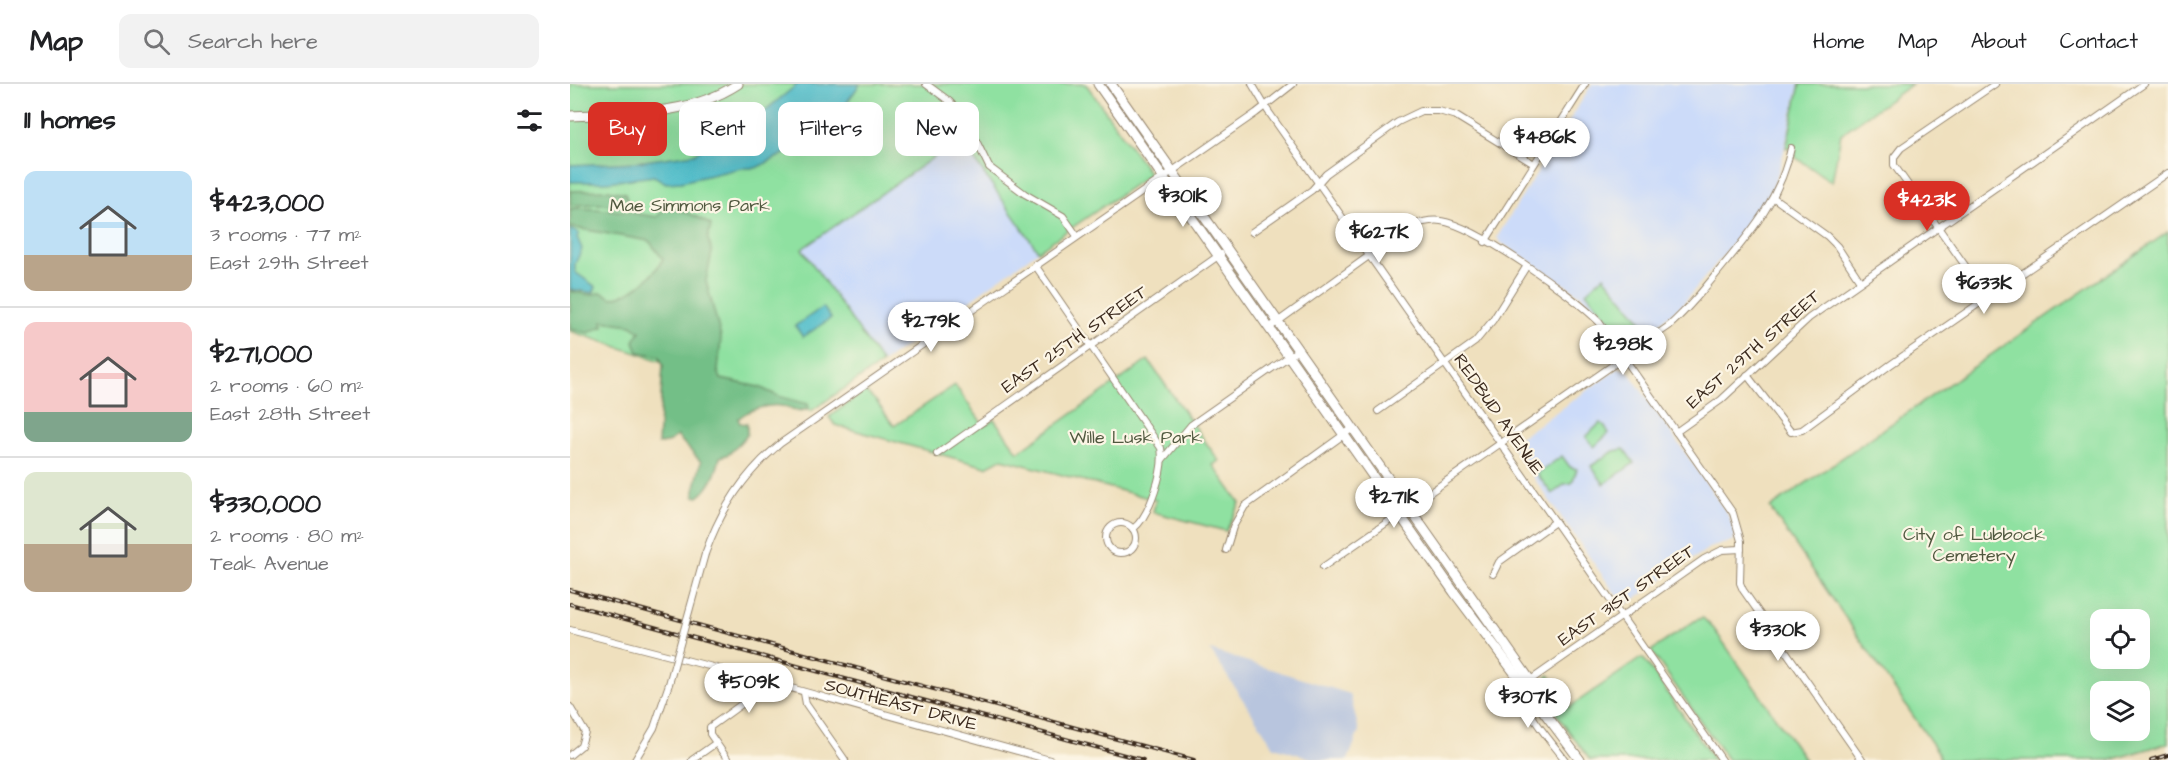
<!DOCTYPE html>
<html lang="en">
<head>
<meta charset="utf-8">
<style>
	:root { --surface:#fff; --page:#f2f2f2; --text:#202124; --muted:#757577; --line:#e0e0e0; --accent:#d93025 }
	body { margin:0; font-family:"Architects Daughter",sans-serif; background:var(--page); color:var(--text); height:100vh; display:flex; flex-direction:column; font-size:22px; white-space:nowrap }
	* { box-sizing:border-box; margin:0 }
	p { font-size:20px; color:var(--muted) }
	.icon { flex:none; width:33px; height:33px; fill:none; stroke:currentColor; stroke-width:2; stroke-linecap:round; stroke-linejoin:round }
	.map { position:relative; flex:1; overflow:hidden }
	.sheet { display:flex; flex-direction:column; background:var(--surface); width:570px }
	.sheet>* { flex:none }
	.top-card { position:absolute; left:18px; top:18px; width:570px; height:54px; display:flex; gap:12px }
	.controls { position:absolute; left:1520px; top:525px; display:grid; gap:12px }
	.controls a { display:grid; place-items:center; width:60px; height:60px; border-radius:12px; background:var(--surface); box-shadow:0 6px 24px #0002; font-size:30px }
	.price { position:absolute; translate:-50% -51px; padding:0 14px; border-radius:21px; background:#fff; color:#222; font-size:20px; line-height:39px; filter:drop-shadow(0 2px 3px #0008) }
	.price::after { content:''; position:absolute; left:50%; top:36px; width:18px; height:14px; margin-left:-9px; background:inherit; clip-path:polygon(0 0,100% 0,50% 100%) }
	.price.active { background:var(--accent); color:#fff }
	ul { padding:0; list-style:none }
	li { display:flex; align-items:center; gap:18px; height:150px; padding:0 24px }
	li+li { border-top:2px solid var(--line) }
	li span { display:grid; place-items:center; flex:none; width:168px; height:120px; border-radius:12px; color:#555 }
	li>.icon { margin-inline-start:auto }
	span .icon { width:72px; height:72px; fill:#fffc; stroke-width:1 }
	li b { font-size:26px }
	h2 { display:flex; justify-content:space-between; align-items:center; height:72px; padding:0 24px; font-size:26px }
	.pill { padding:0 21px; border-radius:12px; background:var(--surface); box-shadow:0 6px 24px #0002; font-size:21px; line-height:54px }
	.pill.active { background:var(--accent); color:#fff }
	header { display:flex; align-items:center; gap:36px; box-sizing:border-box; height:84px; padding:0 30px; background:var(--surface); border-bottom:2px solid var(--line) }
	header strong { font-size:28px }
	nav { display:flex; gap:33px; margin-inline-start:auto; font-size:21px }
	.search { width:420px; height:54px; background:var(--page); display:flex; align-items:center; gap:15px; box-sizing:border-box; padding:0 21px; border-radius:12px; color:var(--muted); font-size:22px }
	main { display:flex; flex:1; min-height:0 }
	.map>svg:first-child { display:block }
</style>
</head>
<body>
<header>
<strong>Map</strong>
<div class="search"><svg class="icon" aria-label="search" viewBox="0 0 24 24"><circle cx="10" cy="10" r="6"/><path d="M15 15l6 6"/></svg>Search here</div>
<nav><a>Home</a><a>Map</a><a>About</a><a>Contact</a></nav>
</header>
<main>
<section class="sheet">
<h2>11 homes<svg class="icon" aria-label="filters" viewBox="0 0 24 24"><path d="M4 7h16M4 17h16"/><circle cx="9" cy="7" r="2"/><circle cx="15" cy="17" r="2"/></svg></h2>
<ul>
<li><span style="background:linear-gradient(#bfe0f5 70%,#b9a48a 0)"><svg class="icon" aria-label="home" viewBox="0 0 24 24"><path d="M3 11l9-7 9 7M6 9v11h12V9"/></svg></span><div><b>$423,000</b><p>3 rooms · 77 m²</p><p>East 29th Street</p></div></li>
<li><span style="background:linear-gradient(#f6c9c9 75%,#7fa58c 0)"><svg class="icon" aria-label="home" viewBox="0 0 24 24"><path d="M3 11l9-7 9 7M6 9v11h12V9"/></svg></span><div><b>$271,000</b><p>2 rooms · 60 m²</p><p>East 28th Street</p></div></li>
<li><span style="background:linear-gradient(#dfe7d0 60%,#b9a48a 0)"><svg class="icon" aria-label="home" viewBox="0 0 24 24"><path d="M3 11l9-7 9 7M6 9v11h12V9"/></svg></span><div><b>$330,000</b><p>2 rooms · 80 m²</p><p>Teak Avenue</p></div></li>
</ul>
</section>
<div class="map">
<svg width="1598" height="676" viewBox="0 0 1598 676">
	<rect width="100%" height="100%" fill="#fcf5e5"/>
	<filter id="ink" filterUnits="userSpaceOnUse"><feTurbulence type="fractalNoise" baseFrequency=".0167" numOctaves="2"/><feDisplacementMap in="SourceGraphic" scale="12" xChannelSelector="R" yChannelSelector="G"/><feConvolveMatrix kernelMatrix="1 2 1 2 8 2 1 2 1" color-interpolation-filters="sRGB"/></filter>
	<filter id="wash" filterUnits="userSpaceOnUse"><feTurbulence type="fractalNoise" baseFrequency=".008" numOctaves="4" result="noise"/><feDisplacementMap in="SourceGraphic" scale="24" xChannelSelector="R" yChannelSelector="G"/><feGaussianBlur stdDeviation="1.35" result="paint"/><feColorMatrix in="noise" values="0 0 0 0 0 0 0 0 0 0 0 0 0 0 0 0 0 1.4 0 .05"/><feComposite in="paint" operator="in"/></filter>
	<g filter="url(#wash)">
		<rect width="100%" height="100%" fill="#efe0be"/>
		<!-- built -->
		<g fill="#ccdbf9">
			<polygon points="1022,0 1229,0 1211,79 1204,101 1189,128 1111,222 1059,262 1054,260 1031,230 1009,210 930,158 927,153"/>
			<polygon points="390,54 468,167 312,279 231,165"/>
			<polygon points="1049,284 1058,287 1157,429 1166,450 1163,457 1139,464 1054,522 942,363 945,357"/>
		</g>
		<!-- industrial -->
		<polygon fill="#b8c5de" points="640,566 780,610 789,647 778,676 747,676 704,663"/>
		<!-- green -->
		<g fill="#8fe1a1" stroke="#658660" stroke-width="1.5" fill-rule="evenodd">
			<polygon points="0,0 516,0 580,90 468,167 390,55 232,165 312,279 241,327 0,247"/>
			<polygon points="1230,0 1342,0 1271,50 1262,98 1225,73 1226,66 1216,64"/>
			<path d="M1598,148V659L1541,676H1370L1368,668L1200,424ZM1530,536H1569V574H1530ZM1530,608H1569V646H1530Z"/>
			<polygon points="1034,192 1077,244 1058,259 1016,208"/>
			<polygon points="578,276 649,377 643,381 670,419 656,447 583,428 586,416 436,376 431,375 416,383 265,341 259,333 295,307 306,317 324,342 385,301 414,342 424,335 448,368"/>
			<polygon points="1030,339 1034,341 1039,349 1024,363 1016,353"/>
			<polygon points="1054,365 1064,379 1034,400 1021,382 1044,367"/>
			<polygon points="992,372 1000,383 1007,385 1002,399 995,400 982,410 967,390"/>
			<polygon points="1133,534 1144,545 1235,676 1158,676 1081,567 1126,536"/>
			<polygon points="1071,574 1074,575 1144,676 1020,676 970,608 970,600 979,591 999,620 998,624"/>
		</g>
		<!-- forest -->
		<g fill="#73bf87" stroke="#577452" stroke-width="1.5">
			<polygon points="38,106 55,109 58,117 50,123 32,120 0,121 0,107"/>
			<path d="M6,124L42,126L87,133L95,124C113,125 126,132 141,141L138,155L142,168L136,197L151,253L148,287L151,295L189,303L208,312L238,320L239,324C226,331 223,323 211,322C198,320 177,326 168,335L170,339L177,340V351L159,370L150,373C147,388 140,404 128,413L124,412V407L131,378L107,352L97,359L88,360L93,281L89,272L68,268L64,257L70,247L61,241L32,237L33,242L18,249L0,245V207L21,211L31,208L42,214C65,209 81,195 93,175L79,157L0,143V125Z"/>
		</g>
		<!-- water -->
		<g fill="#50bdca" stroke="#467474" stroke-width="1.5">
			<polygon points="228,0 290,0 261,41 244,55 186,84 171,84 111,98 96,99 84,92 37,98 0,98 0,81 66,78 124,70 143,57 171,46"/>
			<polygon points="0,145 9,149 7,153 12,165 5,180 5,188 26,203 23,209 0,205"/>
			<polygon points="253,223 261,234 233,253 225,242"/>
		</g>
	</g>
	<g filter="url(#ink)">
		<g fill="none" stroke-linecap="round" stroke-linejoin="round">
			<defs>
				<g id="street">
					<polyline points="356,0 379,17 395,34 419,83 455,110 493,132 507,152"/>
					<polyline points="682,0 698,27 1152,676"/>
					<polyline points="1204,114 1257,152 1267,162 1290,197"/>
					<polyline points="682,148 742,106 756,90 828,38 851,27 869,27 886,32 964,80"/>
					<polyline points="915,158 1015,0"/>
					<path d="M465,181L591,364C595,385 580,432 563,445"/>
					<polyline points="1418,214 1324,81 1324,73 1331,64 1425,0"/>
					<path d="M699,244L839,143C849,139 860,135 871,137C906,142 1003,211 1029,238L1163,429L1171,457L1170,499L1173,506L1292,676"/>
					<polyline points="1177,291 1221,348 1232,346 1320,281 1598,89"/>
					<polyline points="808,327 905,258 923,236 956,183"/>
					<polyline points="1106,348 1151,316 1239,234 1574,0"/>
					<polyline points="367,370 651,170"/>
					<polyline points="592,376 621,341 728,266"/>
					<circle cx="551" cy="454" r="15"/>
					<polyline points="656,466 663,443 675,422 783,344"/>
					<path d="M135,470C151,425 174,389 211,359L686,29L723,0"/>
					<path d="M753,483L1099,242C1119,224 1135,204 1152,183C1183,146 1211,112 1221,64"/>
					<polyline points="923,490 929,478 985,438"/>
					<polyline points="0,546 185,594 480,676"/>
					<polyline points="234,609 236,620 275,676"/>
					<polyline points="0,623 15,648 11,662 0,671"/>
					<polyline points="65,676 84,644 99,600"/>
					<polyline points="122,676 146,659"/>
					<polyline points="158,676 140,650 140,643 176,617 185,594"/>
					<path d="M995,676C980,655 953,629 952,602L1134,475L1152,466L1171,465"/>
				</g>
				<g id="secondary">
					<polyline points="528,0 884,508 1010,676"/>
					<polyline points="541,0 960,596 968,615"/>
					<path d="M0,32C58,29 117,33 168,0"/>
				</g>
			</defs>
			<!-- street casing -->
			<use href="#street" stroke="#95856e" stroke-width="8"/>
			<!-- secondary casing -->
			<use href="#secondary" stroke="#95856e" stroke-width="11"/>
			<!-- street -->
			<use href="#street" stroke="#fff" stroke-width="6"/>
			<!-- secondary -->
			<use href="#secondary" stroke="#fff" stroke-width="9"/>
			<defs>
				<g id="rail">
					<polyline points="0,506 624,676"/>
					<polyline points="0,520 573,676"/>
					<polyline points="1581,676 1598,671"/>
				</g>
			</defs>
			<!-- rail casing -->
			<use href="#rail" stroke="#3b2a1e" stroke-width="4"/>
			<!-- rail -->
			<use href="#rail" stroke="#fcf5e5" stroke-width="1.5" stroke-dasharray="4.5" stroke-linecap="butt"/>
			<defs>
				<polyline id="street-bridge" points="99,600 135,470"/>
			</defs>
			<!-- street-bridge casing -->
			<use href="#street-bridge" stroke="#95856e" stroke-width="8" stroke-linecap="butt"/>
			<!-- street-bridge -->
			<use href="#street-bridge" stroke="#fff" stroke-width="6"/>
		</g>
	</g>
	<g text-anchor="middle" stroke-width="4.5" stroke-linejoin="round" paint-order="stroke">
		<!-- park labels -->
		<g font-size="18" fill="#50583f" stroke="#fcf5e5">
			<text x="120" y="127">Mae Simmons Park</text>
			<text x="566" y="359">Wille Lusk Park</text>
			<text x="1404" y="456">City of Lubbock<tspan x="1404" dy="21">Cemetery</tspan></text>
		</g>
		<!-- street labels -->
		<g font-size="18" fill="#3b2a1e" stroke="#fcf5e5">
			<text transform="translate(504 255) rotate(-35)" y="6">EAST 25TH STREET</text>
			<text transform="translate(1183 265) rotate(-41)" y="6">EAST 29TH STREET</text>
			<text transform="translate(929 330) rotate(55)" y="6">REDBUD AVENUE</text>
			<text transform="translate(1056 511) rotate(-35)" y="6">EAST 31ST STREET</text>
			<text transform="translate(331 620) rotate(15)" y="6">SOUTHEAST DRIVE</text>
		</g>
	</g>
</svg>
<div class="controls">
<a><svg class="icon" aria-label="locate" viewBox="0 0 24 24"><circle cx="12" cy="12" r="6"/><path d="M12 2v4M12 18v4M2 12h4M18 12h4"/></svg></a>
<a><svg class="icon" aria-label="layers" viewBox="0 0 24 24"><path d="M12 4l9 5-9 5-9-5zM3 14l9 5 9-5"/></svg></a>
</div>
<b class="price" style="left:975px;top:85px">$486K</b>
<b class="price" style="left:613px;top:144px">$301K</b>
<b class="price active" style="left:1357px;top:148px">$423K</b>
<b class="price" style="left:809px;top:180px">$627K</b>
<b class="price" style="left:1414px;top:231px">$633K</b>
<b class="price" style="left:361px;top:269px">$279K</b>
<b class="price" style="left:1053px;top:292px">$298K</b>
<b class="price" style="left:824px;top:445px">$271K</b>
<b class="price" style="left:1208px;top:578px">$330K</b>
<b class="price" style="left:179px;top:630px">$509K</b>
<b class="price" style="left:958px;top:645px">$307K</b>
<div class="top-card">
<a class="pill active">Buy</a>
<a class="pill">Rent</a>
<a class="pill">Filters</a>
<a class="pill">New</a>
</div>
</div>
</main>
</body>
</html>
